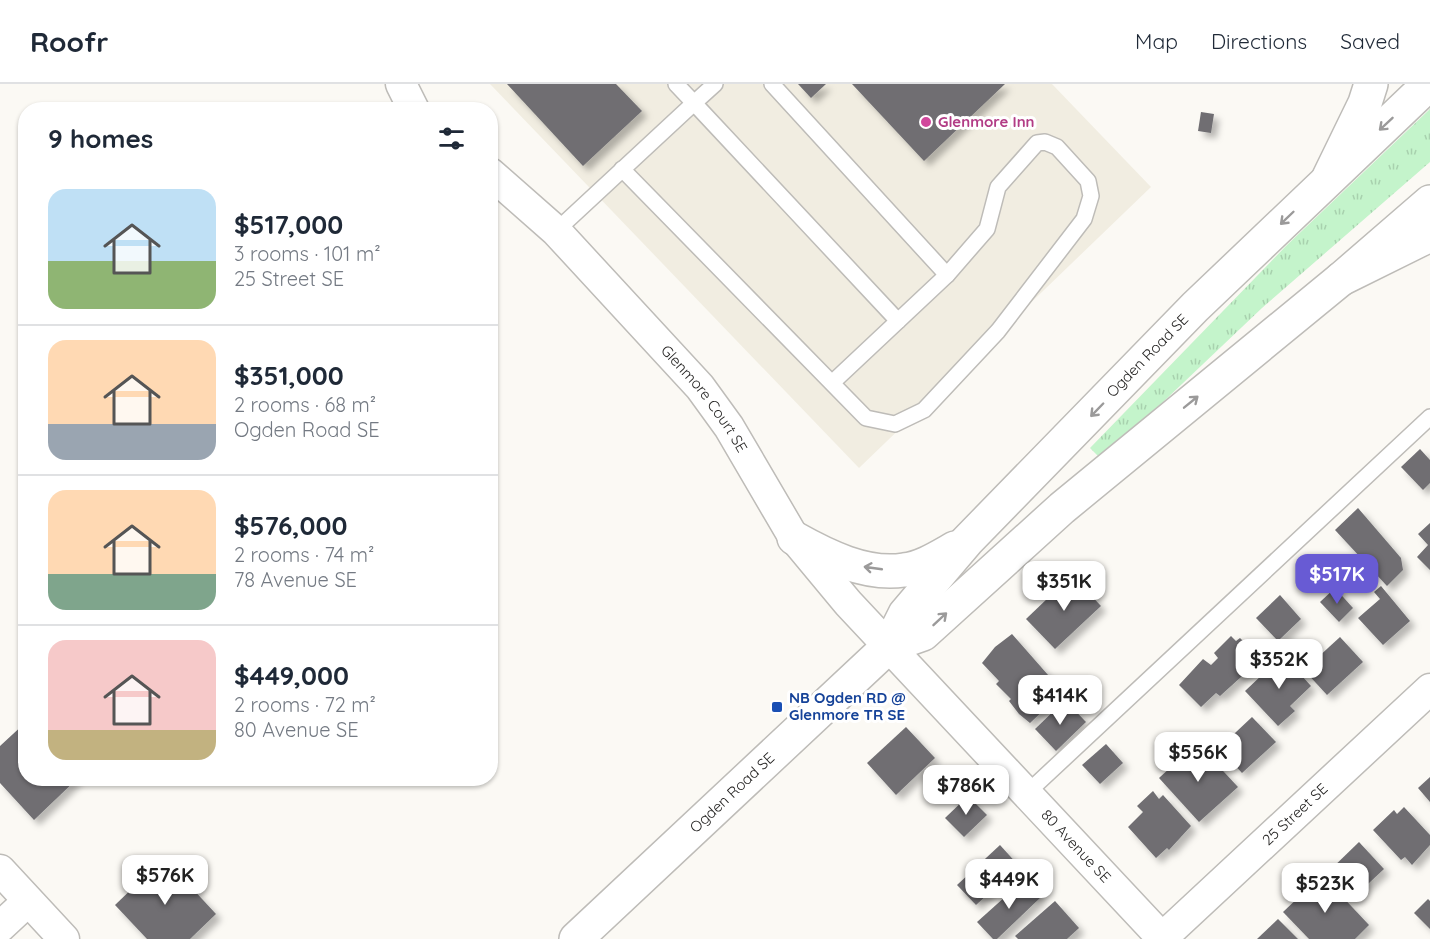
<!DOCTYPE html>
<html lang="en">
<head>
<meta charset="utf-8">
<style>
	:root { --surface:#fff; --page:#f2f2f3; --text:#1f2937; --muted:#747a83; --line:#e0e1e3; --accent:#685bd4 }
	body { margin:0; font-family:Quicksand,sans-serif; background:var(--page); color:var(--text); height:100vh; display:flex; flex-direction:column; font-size:22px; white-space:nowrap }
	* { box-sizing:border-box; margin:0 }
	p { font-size:20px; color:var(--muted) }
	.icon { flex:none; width:33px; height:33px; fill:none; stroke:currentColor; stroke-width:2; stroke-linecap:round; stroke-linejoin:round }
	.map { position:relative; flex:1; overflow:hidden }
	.sheet { position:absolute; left:18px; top:18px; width:480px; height:684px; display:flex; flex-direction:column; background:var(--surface); border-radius:24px; box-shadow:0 2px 4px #0004 }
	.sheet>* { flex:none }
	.price { position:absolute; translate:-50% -51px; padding:0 14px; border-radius:12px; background:#fff; color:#222; font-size:20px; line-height:39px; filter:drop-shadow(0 2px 3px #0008) }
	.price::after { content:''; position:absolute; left:50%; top:36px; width:18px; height:14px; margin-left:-9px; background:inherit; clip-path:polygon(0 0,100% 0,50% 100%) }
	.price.active { background:var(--accent); color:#fff }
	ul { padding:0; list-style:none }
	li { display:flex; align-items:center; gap:18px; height:150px; padding:0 30px }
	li+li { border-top:2px solid var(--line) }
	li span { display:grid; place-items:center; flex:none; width:168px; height:120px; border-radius:18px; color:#555 }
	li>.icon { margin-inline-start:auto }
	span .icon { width:72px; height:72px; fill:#fffc; stroke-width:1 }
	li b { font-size:26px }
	h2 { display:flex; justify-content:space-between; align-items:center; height:72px; padding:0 30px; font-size:26px }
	header { display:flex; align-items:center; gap:36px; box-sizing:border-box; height:84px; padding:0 30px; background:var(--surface); border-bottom:2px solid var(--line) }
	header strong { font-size:28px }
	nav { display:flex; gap:33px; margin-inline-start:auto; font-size:21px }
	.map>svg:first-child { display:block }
</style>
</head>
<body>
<header>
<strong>Roofr</strong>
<nav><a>Map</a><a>Directions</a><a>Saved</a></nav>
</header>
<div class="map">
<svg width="1430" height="855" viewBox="0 0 1430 855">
	<defs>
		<pattern id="grass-tufts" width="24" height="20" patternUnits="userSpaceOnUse" patternTransform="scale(1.5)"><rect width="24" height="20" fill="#c4f4cb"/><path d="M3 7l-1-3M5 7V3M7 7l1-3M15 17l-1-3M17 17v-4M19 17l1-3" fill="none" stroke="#a8d1ae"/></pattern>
		<filter id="shadow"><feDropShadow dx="5.5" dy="5.5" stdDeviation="3" flood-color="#0004"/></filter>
	</defs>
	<rect width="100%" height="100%" fill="#fbf9f4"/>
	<!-- built -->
	<polygon fill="#f1ede1" points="490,0 1052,0 1151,103 859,384"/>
	<!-- grass -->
	<polygon fill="url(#grass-tufts)" points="1430,25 1430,78 1262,224 1162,319 1098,372 1090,364 1286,162"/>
	<!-- building -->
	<g fill="#6f6e72" filter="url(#shadow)">
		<polygon points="507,0 616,0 642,27 583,82"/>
		<polygon points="798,0 826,0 811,14"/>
		<polygon points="852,0 1005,0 924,77"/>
		<polygon points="1201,28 1214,30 1211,49 1198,47"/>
		<polygon points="1420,365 1430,376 1430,399 1423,406 1401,383"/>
		<polygon points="1358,424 1401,474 1403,486 1387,502 1335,446"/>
		<polygon points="1430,439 1430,486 1417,473 1428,461 1418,450"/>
		<polygon points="1072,491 1101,522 1055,565 1026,535"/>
		<polygon points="1381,502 1410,537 1383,561 1358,534 1380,515 1374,508"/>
		<polygon points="1335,504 1353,524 1339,538 1320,518"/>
		<polygon points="1280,511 1301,535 1278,557 1256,534"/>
		<polygon points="1012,550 1063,608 1030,639 1019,630 1009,617 1011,615 996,600 999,597 982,579 995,563"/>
		<polygon points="1231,552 1236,557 1240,554 1261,575 1220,612 1216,609 1201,623 1179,601 1203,575 1211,581 1218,574 1214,569"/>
		<polygon points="1340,553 1363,578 1327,611 1304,586"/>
		<polygon points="1283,571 1311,602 1290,622 1295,627 1278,642 1245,607"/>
		<polygon points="1065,616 1086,638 1056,667 1035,645"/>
		<polygon points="1252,633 1276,658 1242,689 1219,664"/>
		<polygon points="26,638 26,694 78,694 34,736 0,699 0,662"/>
		<polygon points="906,643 935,674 896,711 867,679"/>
		<polygon points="1197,659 1238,703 1199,738 1159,694"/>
		<polygon points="1106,660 1123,679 1100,700 1082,681"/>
		<polygon points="1430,693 1430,718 1418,704"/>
		<polygon points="1153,707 1159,715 1163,711 1191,742 1169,766 1167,764 1156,774 1128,743 1143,728 1137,722"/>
		<polygon points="968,712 987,731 964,753 945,734"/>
		<polygon points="1404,723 1430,751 1430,761 1412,781 1405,773 1401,776 1373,746 1394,726 1397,730"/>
		<polygon points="1359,758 1384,785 1352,815 1327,789"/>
		<polygon points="1000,761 1019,782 976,821 957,801"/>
		<polygon points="164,774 216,830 190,855 147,855 115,821"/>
		<polygon points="1322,791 1369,841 1355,855 1309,855 1283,828"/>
		<polygon points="1025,795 1041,813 997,855 993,855 977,838"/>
		<polygon points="1428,815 1430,817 1430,845 1414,829"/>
		<polygon points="1055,817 1079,844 1067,855 1018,855 1015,852"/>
		<polygon points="1278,835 1298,855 1257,855"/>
	</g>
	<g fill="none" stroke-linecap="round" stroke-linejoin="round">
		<defs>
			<g id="service">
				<polyline points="715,0 694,19 898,237"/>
				<polyline points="772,0 947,191"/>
				<polyline points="622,85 866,334 895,340 924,326 998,247 1084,135 1091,112 1088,97 1057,63 1045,58 1037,59 998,103 987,145 947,191 833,298"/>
				<polyline points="556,147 694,19 676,0"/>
				<polyline points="1027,709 1430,333"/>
			</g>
			<g id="minor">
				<polyline points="401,0 414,26"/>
				<path id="s1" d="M490,89L556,147L700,303L729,343L794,454L848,519L1163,855"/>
				<polyline points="0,786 64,855"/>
				<polyline points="0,843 28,817"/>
				<path id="s2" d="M1161,855L1430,605"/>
			</g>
			<g id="tertiary">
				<path d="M794,454C826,472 866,492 904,486C922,484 939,473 955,464"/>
				<polyline points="889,562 923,550 1062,424 1341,195 1430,118"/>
				<path id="s3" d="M576,855L889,562L905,530L967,457L1195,223L1429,0"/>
			</g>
			<g id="motorway">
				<polyline points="1329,93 1365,19 1371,0"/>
				<polyline points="1341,195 1430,151"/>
			</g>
		</defs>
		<!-- service casing -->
		<use href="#service" stroke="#bebcb8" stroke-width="18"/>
		<!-- minor casing -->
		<use href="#minor" stroke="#bebcb8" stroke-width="33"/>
		<!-- tertiary casing -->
		<use href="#tertiary" stroke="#bebcb8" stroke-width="36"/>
		<!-- motorway casing -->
		<use href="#motorway" stroke="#bebcb8" stroke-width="36"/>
		<!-- service -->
		<use href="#service" stroke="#fff" stroke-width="15"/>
		<!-- minor -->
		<use href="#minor" stroke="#fff" stroke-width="30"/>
		<!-- tertiary -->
		<use href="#tertiary" stroke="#fff" stroke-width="33"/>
		<!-- motorway -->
		<use href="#motorway" stroke="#fff" stroke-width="33"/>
	</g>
	<!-- one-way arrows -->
	<defs><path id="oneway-shaft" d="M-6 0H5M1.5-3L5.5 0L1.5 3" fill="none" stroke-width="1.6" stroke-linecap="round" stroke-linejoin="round" transform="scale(1.5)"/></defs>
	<g stroke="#9b9a9a">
		<use href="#oneway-shaft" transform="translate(1386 40) rotate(137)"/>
		<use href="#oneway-shaft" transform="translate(1287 134) rotate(136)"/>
		<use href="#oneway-shaft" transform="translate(1191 318) rotate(-39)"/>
		<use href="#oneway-shaft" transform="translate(1097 326) rotate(134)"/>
		<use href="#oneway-shaft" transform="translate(873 484) rotate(-172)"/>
		<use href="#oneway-shaft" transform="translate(940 535) rotate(-43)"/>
	</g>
	<!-- markers -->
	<circle fill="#d1479c" stroke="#fff" stroke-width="2" cx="926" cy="38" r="6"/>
	<rect fill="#1a4fb4" stroke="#fff" stroke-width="2" x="771" y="617" width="12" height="12" rx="3"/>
	<g text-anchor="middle" stroke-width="6" stroke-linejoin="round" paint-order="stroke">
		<!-- hotel labels -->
		<g font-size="15" font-weight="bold" fill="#b23c85" stroke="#fff" text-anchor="start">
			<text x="938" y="43">Glenmore Inn</text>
		</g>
		<!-- street labels -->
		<g font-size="15" fill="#201f1e" stroke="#fff">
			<text dy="5" stroke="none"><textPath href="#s3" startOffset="819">Ogden Road SE</textPath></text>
			<text dy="5" stroke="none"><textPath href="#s1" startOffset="312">Glenmore Court SE</textPath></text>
			<text dy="5" stroke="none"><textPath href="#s3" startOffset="214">Ogden Road SE</textPath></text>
			<text dy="5" stroke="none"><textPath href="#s2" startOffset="183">25 Street SE</textPath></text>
			<text dy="5" stroke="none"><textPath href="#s1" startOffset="896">80 Avenue SE</textPath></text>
		</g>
		<!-- transit labels -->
		<g font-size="15" font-weight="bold" fill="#164399" stroke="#fff" text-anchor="start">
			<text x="789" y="619">NB Ogden RD @<tspan x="789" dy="17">Glenmore TR SE</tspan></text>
		</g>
	</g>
</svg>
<b class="price active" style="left:1337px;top:521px">$517K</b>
<b class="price" style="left:1064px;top:528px">$351K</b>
<b class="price" style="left:1279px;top:606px">$352K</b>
<b class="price" style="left:1060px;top:642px">$414K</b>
<b class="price" style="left:1198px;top:699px">$556K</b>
<b class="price" style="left:966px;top:732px">$786K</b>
<b class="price" style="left:165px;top:822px">$576K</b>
<b class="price" style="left:1009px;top:826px">$449K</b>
<b class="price" style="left:1325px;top:830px">$523K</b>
<section class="sheet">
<h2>9 homes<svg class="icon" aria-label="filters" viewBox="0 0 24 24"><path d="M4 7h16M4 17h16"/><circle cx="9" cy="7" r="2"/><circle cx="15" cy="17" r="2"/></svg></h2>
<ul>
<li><span style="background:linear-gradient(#bfe0f5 60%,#8fb573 0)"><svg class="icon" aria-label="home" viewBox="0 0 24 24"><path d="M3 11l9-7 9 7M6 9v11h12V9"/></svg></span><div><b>$517,000</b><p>3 rooms · 101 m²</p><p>25 Street SE</p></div></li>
<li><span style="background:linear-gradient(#ffd9b3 70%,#9aa5b1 0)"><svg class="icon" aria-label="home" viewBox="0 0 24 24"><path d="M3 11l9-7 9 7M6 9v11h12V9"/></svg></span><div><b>$351,000</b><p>2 rooms · 68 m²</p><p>Ogden Road SE</p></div></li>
<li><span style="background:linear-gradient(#ffd9b3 70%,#7fa58c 0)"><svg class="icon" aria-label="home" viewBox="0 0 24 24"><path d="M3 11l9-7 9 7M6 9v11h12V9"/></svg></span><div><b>$576,000</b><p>2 rooms · 74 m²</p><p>78 Avenue SE</p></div></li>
<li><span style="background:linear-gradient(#f6c9c9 75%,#c2b280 0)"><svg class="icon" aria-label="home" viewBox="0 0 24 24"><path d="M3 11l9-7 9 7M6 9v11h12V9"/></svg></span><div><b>$449,000</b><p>2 rooms · 72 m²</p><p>80 Avenue SE</p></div></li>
</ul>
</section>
</div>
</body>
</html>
